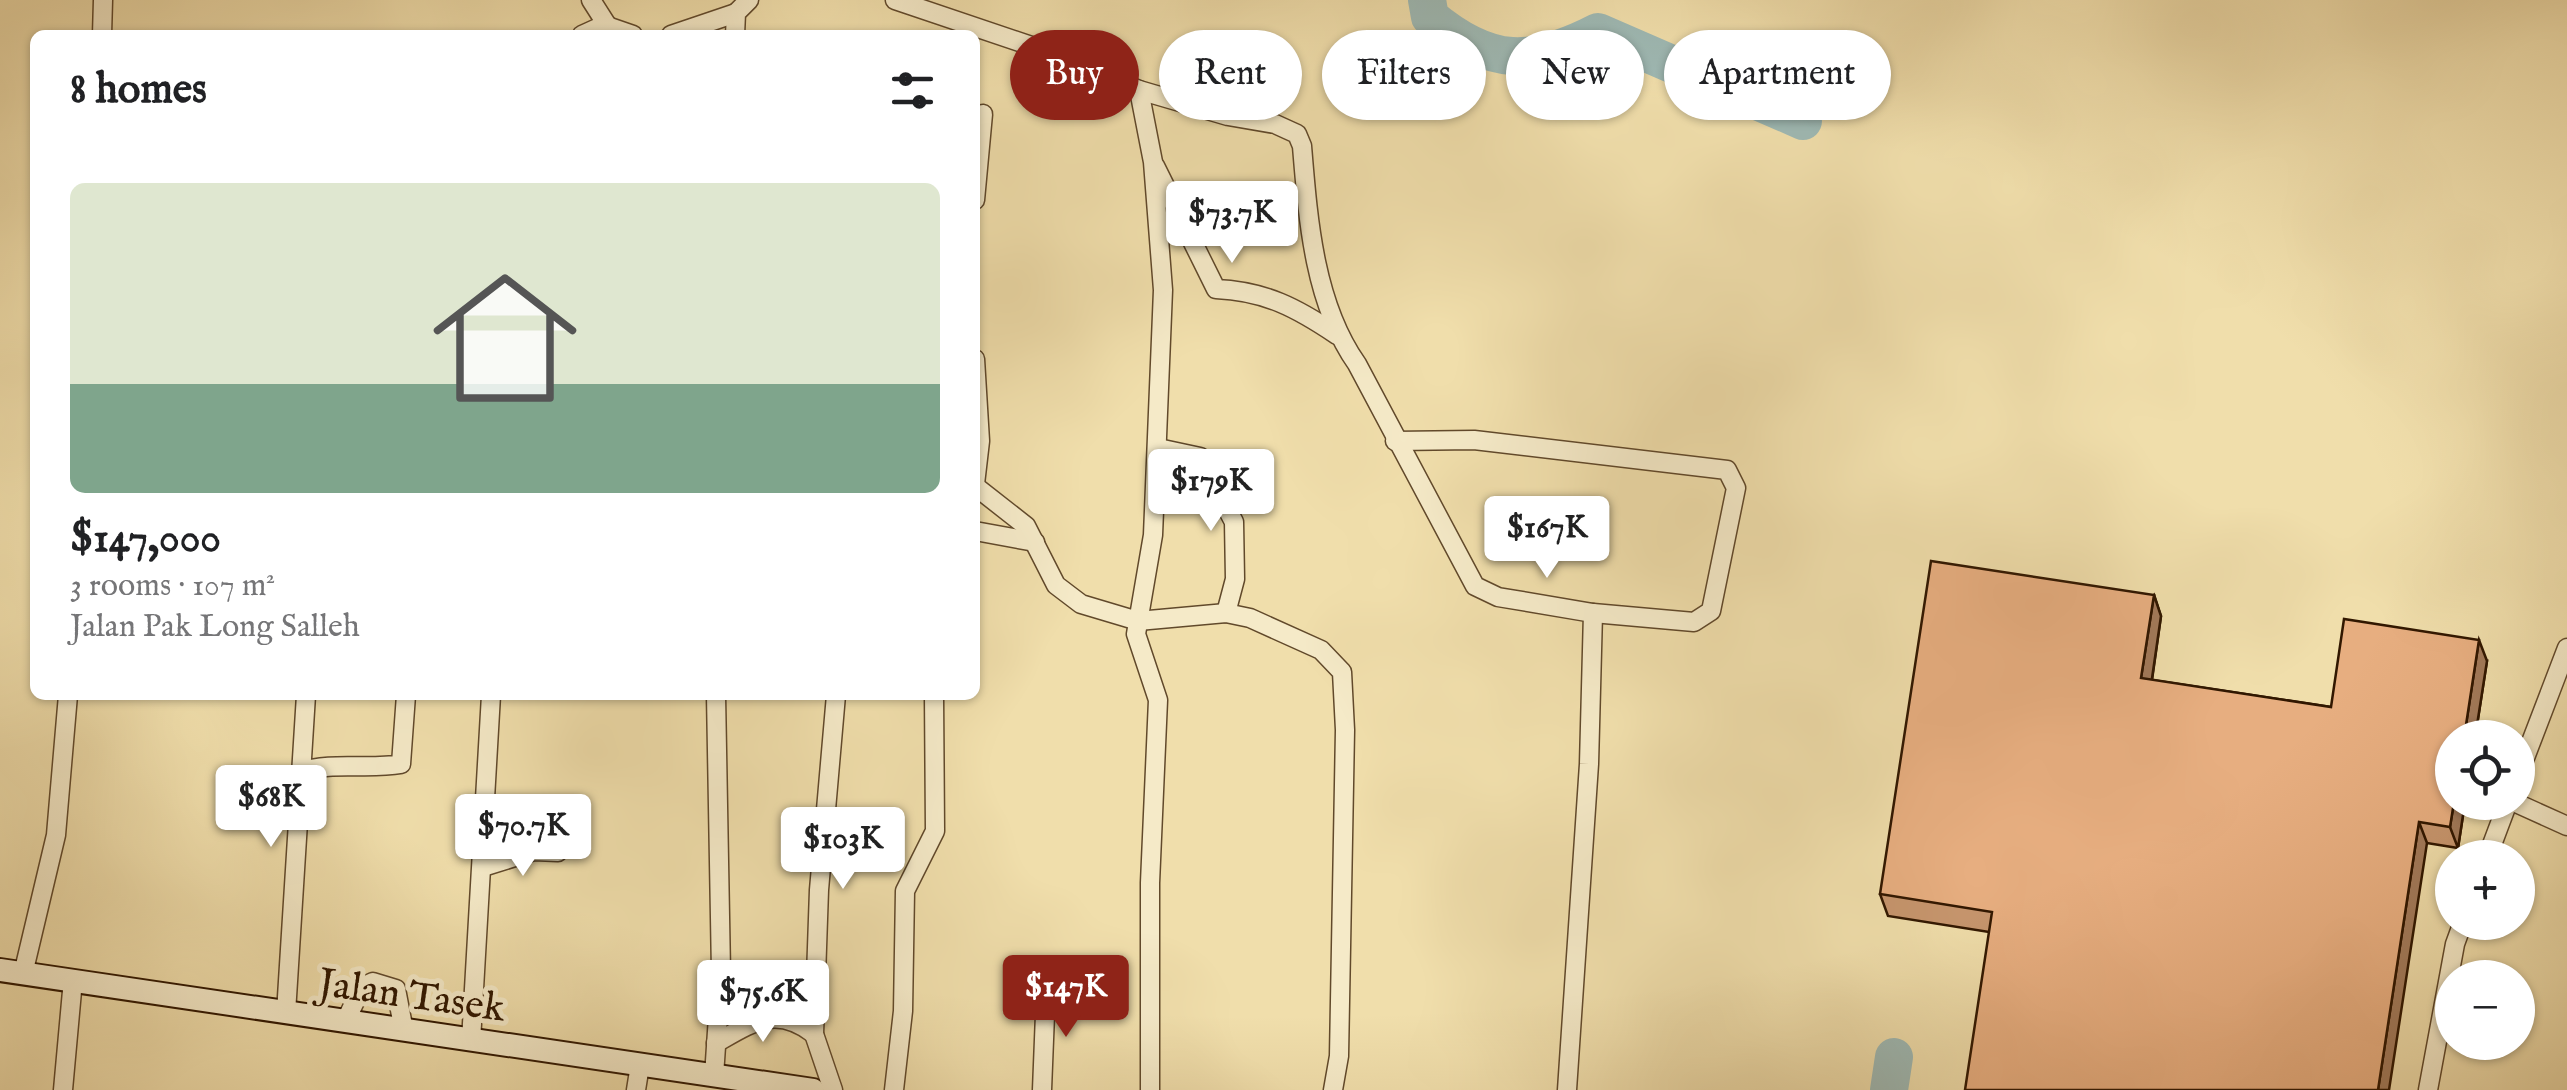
<!DOCTYPE html>
<html lang="en">
<head>
<meta charset="utf-8">
<style>
	:root { --surface:#fff; --page:#f2f2f2; --text:#202124; --muted:#757577; --line:#e0e0e0; --accent:#8f2418 }
	body { margin:0; font-family:"IM FELL English",serif; background:var(--page); color:var(--text); height:100vh; display:flex; flex-direction:column; font-size:38px; white-space:nowrap }
	* { box-sizing:border-box; margin:0 }
	p { font-size:32px; color:var(--muted) }
	.icon { flex:none; width:55px; height:55px; fill:none; stroke:currentColor; stroke-width:2; stroke-linecap:round; stroke-linejoin:round }
	.map { position:relative; flex:1; overflow:hidden }
	.drawer { position:absolute; left:30px; top:30px; width:950px; height:670px; display:flex; flex-direction:column; background:var(--surface); border-radius:15px; box-shadow:0 2px 8px #0004 }
	.drawer>* { flex:none }
	.banner { position:absolute; left:1010px; top:30px; width:950px; height:90px; display:flex; gap:20px }
	.tools { position:absolute; left:2435px; top:720px; display:grid; gap:20px }
	.tools a { display:grid; place-items:center; width:100px; height:100px; border-radius:50%; background:var(--surface); box-shadow:0 2px 8px #0004; font-size:50px }
	.price { position:absolute; translate:-50% -85px; padding:0 22px; border-radius:10px; background:#fff; color:#222; font-size:32px; line-height:65px; filter:drop-shadow(0 2px 5px #0008) }
	.price::after { content:''; position:absolute; left:50%; top:60px; width:30px; height:22px; margin-left:-15px; background:inherit; clip-path:polygon(0 0,100% 0,50% 100%) }
	.price.selected { background:var(--accent); color:#fff }
	ul { padding:0; list-style:none }
	li { display:grid; align-content:center; gap:20px; height:530px; padding:0 40px }
	li+li { border-top:2px solid var(--line) }
	li span { display:grid; place-items:center; height:310px; border-radius:15px; color:#555 }
	li>.icon { margin-inline-start:auto }
	span .icon { width:180px; height:180px; fill:#fffc; stroke-width:1 }
	li b { font-size:42px }
	h2 { display:flex; justify-content:space-between; align-items:center; height:120px; padding:0 40px; font-size:42px }
	.pill { padding:0 35px; border-radius:45px; background:var(--surface); box-shadow:0 2px 8px #0004; font-size:35px; line-height:90px }
	.pill.selected { background:var(--accent); color:#fff }
	.map>svg:first-child { display:block }
</style>
</head>
<body>
<div class="map">
<svg width="2567" height="1090" viewBox="0 0 2567 1090">
	<rect width="100%" height="100%" fill="#f0deab"/>
	<filter id="stains"><feTurbulence type="fractalNoise" baseFrequency=".002" numOctaves="4"/><feColorMatrix values="0 0 0 0 .2 0 0 0 0 .09 0 0 0 0 .02 0 0 0 .5 -.17"/></filter>
	<radialGradient id="worn" r=".72"><stop offset=".6" stop-color="#630" stop-opacity="0"/><stop offset="1" stop-color="#630" stop-opacity=".3"/></radialGradient>
	<g fill="none" stroke-linecap="round" stroke-linejoin="round">
		<!-- river -->
		<g stroke="#9eb9b4" stroke-width="38">
			<path d="M1427,0L1430,17C1490,67 1532,66 1598,32L1803,121"/>
			<polyline points="1889,1090 1894,1057"/>
		</g>
		<defs>
			<g id="street">
				<polyline points="591,0 612,33"/>
				<path d="M895,0L1064,57L1139,90L1228,116L1275,124L1297,134L1302,146C1308,219 1314,303 1357,364L1475,586L1498,597L1593,613L1589,764L1567,1090"/>
				<polyline points="102,35 103,0"/>
				<polyline points="582,35 604,25 633,35"/>
				<polyline points="671,35 736,13"/>
				<polyline points="735,35 736,13 749,0"/>
				<polyline points="1139,90 1153,162 1163,290 1153,535 1136,634 1158,700 1150,883 1150,1090"/>
				<path d="M1155,166L1216,289C1265,291 1297,308 1337,335"/>
				<polyline points="975,200 983,114"/>
				<polyline points="975,359 980,441 975,484"/>
				<polyline points="1395,441 1474,440 1727,470 1736,488 1711,611 1694,622 1593,613"/>
				<polyline points="1158,448 1200,457 1234,522 1235,579 1226,613"/>
				<polyline points="975,486 1026,526 1056,585 1081,604 1138,621 1226,613 1250,618 1321,650 1342,672 1345,730 1339,1056 1333,1090"/>
				<polyline points="975,531 1035,542"/>
				<path d="M300,772C333,761 367,770 401,764L406,695"/>
				<polyline points="2518,776 2567,648"/>
				<polyline points="2514,802 2567,826"/>
				<polyline points="2487,858 2508,802"/>
				<polyline points="483,867 534,851 558,852"/>
				<polyline points="23,974 56,835 68,695"/>
				<polyline points="286,1013 306,695"/>
				<polyline points="345,1022 362,987 373,982 396,989 404,1031"/>
				<polyline points="471,1041 491,695"/>
				<path d="M716,1043C753,1022 776,1005 814,1034"/>
				<polyline points="714,1076 721,972 716,695"/>
				<polyline points="63,1090 73,980"/>
				<polyline points="636,1090 640,1065"/>
				<polyline points="833,1090 814,1034 819,890 836,695"/>
				<polyline points="894,1090 903,1011 905,891 935,831 934,695"/>
				<polyline points="1042,1090 1046,989"/>
				<polyline points="2428,1090 2455,944 2463,922"/>
			</g>
			<polyline id="secondary" points="0,970 813,1090"/>
		</defs>
		<!-- street casing -->
		<use href="#street" stroke="#61492b" stroke-width="21"/>
		<!-- secondary casing -->
		<use href="#secondary" stroke="#311700" stroke-width="26"/>
		<!-- street -->
		<use href="#street" stroke="#f5eac8" stroke-width="18"/>
		<!-- secondary -->
		<use href="#secondary" stroke="#f5eac8" stroke-width="22"/>
	</g>
	<!-- wall -->
	<polygon fill="#c7966e" stroke="#311700" stroke-width="2.5" points="2154,595 2161,616 2152,680 2331,707 2487,661 2458,848 2427,843 1989,932 1888,916 1880,894"/>
	<!-- shaded-wall -->
	<g fill="#a27a5a" stroke="#311700" stroke-width="2.5">
		<polygon points="2154,595 2161,616 2149,699 2141,678"/>
		<polygon points="2479,640 2487,661 2475,738 2464,738"/>
		<polygon points="2454,802 2465,802 2458,848 2450,827"/>
		<polygon points="2419,822 2427,843 2389,1090 2378,1090"/>
	</g>
	<!-- building -->
	<polygon fill="#e7ae80" stroke="#311700" stroke-width="2.5" points="1931,561 2154,595 2141,678 2331,707 2344,619 2479,640 2464,738 2452,738 2452,802 2454,802 2450,827 2419,822 2378,1090 1965,1090 1992,912 1880,894"/>
	<g text-anchor="middle" stroke-width="10" stroke-linejoin="round" paint-order="stroke">
		<!-- street labels -->
		<g font-size="40" fill="#311700" stroke="#f5eac8">
			<text transform="translate(412 994) rotate(8)" y="14">Jalan Tasek</text>
		</g>
	</g>
	<rect width="100%" height="100%" filter="url(#stains)"/>
	<rect width="100%" height="100%" fill="url(#worn)"/>
</svg>
<div class="tools">
<a><svg class="icon" aria-label="locate" viewBox="0 0 24 24"><circle cx="12" cy="12" r="6"/><path d="M12 2v4M12 18v4M2 12h4M18 12h4"/></svg></a>
<a>+</a>
<a>−</a>
</div>
<b class="price" style="left:1232px;top:266px">$73.7K</b>
<b class="price" style="left:1211px;top:534px">$179K</b>
<b class="price" style="left:1547px;top:581px">$167K</b>
<b class="price" style="left:271px;top:850px">$68K</b>
<b class="price" style="left:523px;top:879px">$70.7K</b>
<b class="price" style="left:843px;top:892px">$103K</b>
<b class="price selected" style="left:1066px;top:1040px">$147K</b>
<b class="price" style="left:763px;top:1045px">$75.6K</b>
<div class="banner">
<a class="pill selected">Buy</a>
<a class="pill">Rent</a>
<a class="pill">Filters</a>
<a class="pill">New</a>
<a class="pill">Apartment</a>
</div>
<section class="drawer">
<h2>8 homes<svg class="icon" aria-label="filters" viewBox="0 0 24 24"><path d="M4 7h16M4 17h16"/><circle cx="9" cy="7" r="2"/><circle cx="15" cy="17" r="2"/></svg></h2>
<ul>
<li><span style="background:linear-gradient(#dfe7d0 65%,#7fa58c 0)"><svg class="icon" aria-label="home" viewBox="0 0 24 24"><path d="M3 11l9-7 9 7M6 9v11h12V9"/></svg></span><div><b>$147,000</b><p>3 rooms · 107 m²</p><p>Jalan Pak Long Salleh</p></div></li>
</ul>
</section>
</div>
</body>
</html>
